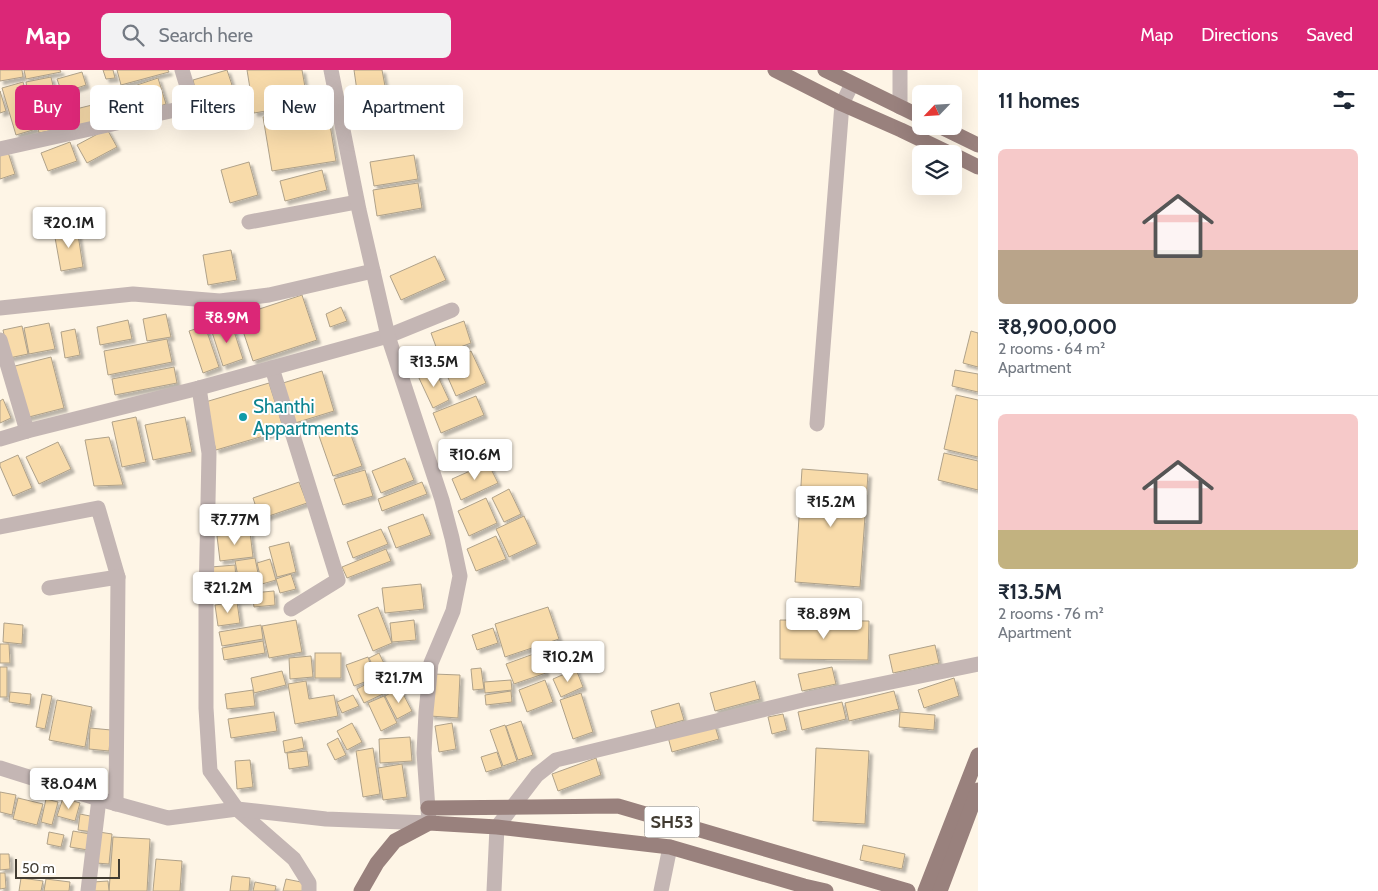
<!DOCTYPE html>
<html lang="en">
<head>
<meta charset="utf-8">
<style>
	:root { --surface:#fff; --page:#f2f2f3; --text:#1f2937; --muted:#747a83; --line:#e0e1e3; --accent:#db2777 }
	body { margin:0; font-family:Cabin,sans-serif; background:var(--page); color:var(--text); height:100vh; display:flex; flex-direction:column; font-size:19px; white-space:nowrap }
	* { box-sizing:border-box; margin:0 }
	p { font-size:16px; color:var(--muted) }
	.icon { flex:none; width:28px; height:28px; fill:none; stroke:currentColor; stroke-width:2; stroke-linecap:round; stroke-linejoin:round }
	.map { position:relative; flex:1; overflow:hidden }
	.sheet { display:flex; flex-direction:column; background:var(--surface); width:400px }
	.sheet>* { flex:none }
	.banner { position:absolute; left:15px; top:15px; width:475px; height:45px; display:flex; gap:10px }
	.needle { width:32px; rotate:245deg }
	.buttons { position:absolute; left:912px; top:15px; display:grid; gap:10px }
	.buttons a { display:grid; place-items:center; width:50px; height:50px; border-radius:8px; background:var(--surface); box-shadow:0 5px 20px #0002; font-size:25px }
	.scale { position:absolute; left:15px; bottom:12px; width:105px; box-sizing:border-box; padding-left:5px; border:2px solid #413b31; border-top:0; font-size:14px; line-height:18px; white-space:nowrap; color:#413b31; -webkit-text-stroke:4px #fff; paint-order:stroke }
	.price { position:absolute; translate:-50% -42px; padding:0 11px; border-radius:5px; background:#fff; color:#222; font-size:16px; line-height:32px; filter:drop-shadow(0 1px 2px #0008) }
	.price::after { content:''; position:absolute; left:50%; top:30px; width:15px; height:11px; margin-left:-8px; background:inherit; clip-path:polygon(0 0,100% 0,50% 100%) }
	.price.current { background:var(--accent); color:#fff }
	ul { padding:0; list-style:none }
	li { display:grid; align-content:center; gap:10px; height:265px; padding:0 20px }
	li+li { border-top:1px solid var(--line) }
	li span { display:grid; place-items:center; height:155px; border-radius:8px; color:#555 }
	li>.icon { margin-inline-start:auto }
	span .icon { width:90px; height:90px; fill:#fffc; stroke-width:1 }
	li b { font-size:21px }
	h2 { display:flex; justify-content:space-between; align-items:center; height:60px; padding:0 20px; font-size:21px }
	.chip { padding:0 18px; border-radius:8px; background:var(--surface); box-shadow:0 5px 20px #0002; font-size:18px; line-height:45px }
	.chip.current { background:var(--accent); color:#fff }
	header { display:flex; align-items:center; gap:30px; box-sizing:border-box; height:70px; padding:0 25px; background:var(--accent); color:#fff }
	header strong { font-size:24px }
	nav { display:flex; gap:28px; margin-inline-start:auto; font-size:18px }
	.search { width:350px; height:45px; background:var(--page); display:flex; align-items:center; gap:12px; box-sizing:border-box; padding:0 18px; border-radius:8px; color:var(--muted); font-size:19px }
	main { display:flex; flex:1; min-height:0 }
	.map>svg:first-child { display:block }
</style>
</head>
<body>
<header>
<strong>Map</strong>
<div class="search"><svg class="icon" aria-label="search" viewBox="0 0 24 24"><circle cx="10" cy="10" r="6"/><path d="M15 15l6 6"/></svg>Search here</div>
<nav><a>Map</a><a>Directions</a><a>Saved</a></nav>
</header>
<main>
<div class="map">
<svg width="978" height="821" viewBox="0 0 978 821">
	<defs>
		<filter id="shadow"><feDropShadow dx="3.5" dy="3.5" stdDeviation="1" flood-color="#0004"/></filter>
	</defs>
	<rect width="100%" height="100%" fill="#fef5e6"/>
	<!-- building -->
	<g fill="#f8dbaa" stroke="#afa189" filter="url(#shadow)">
		<polygon points="0,0 22,0 23,7 0,11"/>
		<polygon points="24,0 60,0 61,2 26,9"/>
		<polygon points="103,0 113,0 115,8 106,9"/>
		<polygon points="117,0 168,0 169,2 121,15"/>
		<polygon points="227,0 232,15 197,26 193,10"/>
		<polygon points="247,0 302,0 308,34 254,43"/>
		<polygon points="354,0 382,0 385,16 357,21"/>
		<polygon points="82,2 86,15 62,23 57,9"/>
		<polygon points="51,7 54,20 28,25 26,12"/>
		<polygon points="158,8 166,34 130,46 122,20"/>
		<polygon points="23,12 36,59 16,65 2,18"/>
		<polygon points="230,18 236,37 201,49 194,30"/>
		<polygon points="0,21 6,41 0,43"/>
		<polygon points="56,21 58,33 31,37 29,26"/>
		<polygon points="406,22 410,47 367,53 363,29"/>
		<polygon points="59,34 64,58 39,63 34,40"/>
		<polygon points="92,35 96,51 72,57 68,41"/>
		<polygon points="327,37 336,91 272,101 263,47"/>
		<polygon points="107,59 117,77 87,93 77,75"/>
		<polygon points="70,72 77,91 48,101 41,83"/>
		<polygon points="8,82 15,104 0,109 0,85"/>
		<polygon points="414,85 418,109 374,116 370,92"/>
		<polygon points="249,92 258,125 230,133 221,100"/>
		<polygon points="322,100 327,120 285,131 280,111"/>
		<polygon points="418,113 422,138 377,146 373,120"/>
		<polygon points="77,158 83,197 61,201 54,162"/>
		<polygon points="231,180 237,210 208,215 203,185"/>
		<polygon points="435,186 446,210 401,230 390,206"/>
		<polygon points="302,225 317,270 253,291 238,246"/>
		<polygon points="341,237 347,251 330,257 326,244"/>
		<polygon points="166,244 171,267 147,271 143,249"/>
		<polygon points="128,250 132,269 100,275 97,257"/>
		<polygon points="464,251 471,273 439,285 431,263"/>
		<polygon points="231,252 243,289 223,296 211,259"/>
		<polygon points="49,253 55,279 29,284 24,258"/>
		<polygon points="22,256 28,284 9,288 3,260"/>
		<polygon points="205,256 219,297 203,303 189,261"/>
		<polygon points="75,259 80,285 65,288 61,262"/>
		<polygon points="971,261 978,263 978,297 963,293"/>
		<polygon points="167,269 172,292 108,305 104,281"/>
		<polygon points="471,281 486,313 456,326 442,294"/>
		<polygon points="51,287 64,338 25,348 11,297"/>
		<polygon points="174,297 177,313 115,325 112,309"/>
		<polygon points="434,298 449,330 433,338 418,306"/>
		<polygon points="955,300 978,304 978,322 952,316"/>
		<polygon points="322,301 334,341 295,353 283,313"/>
		<polygon points="269,313 284,360 216,380 202,333"/>
		<polygon points="956,325 978,330 978,387 944,379"/>
		<polygon points="476,326 484,345 441,363 433,343"/>
		<polygon points="3,329 11,348 0,353 0,331"/>
		<polygon points="136,347 146,392 122,397 112,352"/>
		<polygon points="185,347 192,382 153,390 145,355"/>
		<polygon points="347,354 362,396 333,406 318,363"/>
		<polygon points="109,367 123,415 94,416 85,370"/>
		<polygon points="58,372 71,399 39,414 26,387"/>
		<polygon points="944,383 978,391 978,420 938,410"/>
		<polygon points="18,385 32,418 13,426 0,396 0,393"/>
		<polygon points="405,388 414,410 381,423 372,401"/>
		<polygon points="488,393 498,413 461,430 452,409"/>
		<polygon points="802,399 868,404 860,517 795,512"/>
		<polygon points="365,400 373,426 343,435 334,409"/>
		<polygon points="299,412 307,433 260,449 253,428"/>
		<polygon points="422,412 427,424 382,441 378,429"/>
		<polygon points="509,419 521,444 504,452 492,428"/>
		<polygon points="486,428 497,453 469,466 458,441"/>
		<polygon points="246,442 249,460 218,464 216,446"/>
		<polygon points="423,444 431,465 396,478 388,457"/>
		<polygon points="524,446 537,474 509,487 496,459"/>
		<polygon points="381,459 388,474 353,488 347,472"/>
		<polygon points="250,462 253,487 220,491 217,466"/>
		<polygon points="496,466 506,489 476,501 467,479"/>
		<polygon points="289,472 296,502 277,507 269,477"/>
		<polygon points="386,479 391,491 347,508 342,497"/>
		<polygon points="255,488 259,508 239,512 235,491"/>
		<polygon points="270,489 276,510 262,514 257,493"/>
		<polygon points="235,495 236,511 213,513 211,497"/>
		<polygon points="291,504 296,519 280,523 276,509"/>
		<polygon points="246,512 248,530 217,533 215,515"/>
		<polygon points="421,514 424,539 385,543 382,518"/>
		<polygon points="274,521 275,535 254,537 252,523"/>
		<polygon points="237,532 240,553 218,556 215,535"/>
		<polygon points="378,537 392,573 373,581 358,545"/>
		<polygon points="548,537 559,569 505,587 495,554"/>
		<polygon points="296,550 302,582 269,588 262,556"/>
		<polygon points="414,550 416,570 392,572 390,553"/>
		<polygon points="780,550 869,551 868,590 780,589"/>
		<polygon points="4,553 23,555 22,574 3,572"/>
		<polygon points="261,555 263,569 222,576 219,562"/>
		<polygon points="493,558 498,573 477,580 472,565"/>
		<polygon points="263,571 265,583 224,590 222,578"/>
		<polygon points="0,574 9,574 10,593 0,593"/>
		<polygon points="935,575 939,593 893,603 889,585"/>
		<polygon points="539,582 546,603 514,614 506,594"/>
		<rect x="315" y="583" width="26" height="25"/>
		<polygon points="379,583 396,618 386,623 369,588"/>
		<polygon points="311,586 313,607 290,609 289,588"/>
		<polygon points="368,587 375,608 354,616 346,595"/>
		<rect x="0" y="597" width="7" height="30"/>
		<polygon points="832,597 836,614 802,621 798,604"/>
		<polygon points="481,598 484,619 473,620 471,599"/>
		<polygon points="576,599 583,617 561,627 553,609"/>
		<polygon points="282,601 286,615 254,623 251,608"/>
		<polygon points="433,604 460,605 458,648 430,646"/>
		<polygon points="378,608 385,623 364,633 357,619"/>
		<polygon points="954,608 959,626 924,638 918,620"/>
		<polygon points="511,610 512,620 485,623 484,612"/>
		<polygon points="545,610 553,632 527,642 519,620"/>
		<polygon points="306,611 309,629 334,625 338,646 295,654 288,614"/>
		<polygon points="755,611 760,629 715,641 710,623"/>
		<polygon points="400,618 412,641 397,649 385,626"/>
		<polygon points="253,620 255,636 227,639 225,624"/>
		<polygon points="511,621 512,632 486,635 485,625"/>
		<polygon points="894,621 899,639 849,651 845,633"/>
		<polygon points="10,622 31,624 30,635 9,632"/>
		<polygon points="581,623 593,662 573,669 560,630"/>
		<polygon points="42,624 52,626 45,659 36,657"/>
		<polygon points="353,625 359,636 342,643 337,632"/>
		<polygon points="384,626 397,653 381,661 368,633"/>
		<polygon points="57,630 92,637 85,677 49,670"/>
		<polygon points="842,632 846,649 802,660 798,642"/>
		<polygon points="679,633 684,650 656,658 651,641"/>
		<polygon points="274,642 277,661 231,668 228,649"/>
		<polygon points="900,642 935,645 934,660 899,657"/>
		<polygon points="783,644 787,660 772,664 768,647"/>
		<polygon points="521,651 533,685 518,690 506,656"/>
		<polygon points="352,653 362,672 347,680 337,661"/>
		<polygon points="452,653 456,679 439,682 435,656"/>
		<polygon points="714,653 719,669 672,682 668,667"/>
		<polygon points="505,655 517,691 503,696 490,660"/>
		<polygon points="90,658 111,660 109,681 89,679"/>
		<polygon points="302,667 304,678 285,683 283,671"/>
		<polygon points="410,667 412,691 380,693 379,669"/>
		<polygon points="338,668 346,685 335,690 327,674"/>
		<polygon points="373,678 380,724 363,727 356,681"/>
		<polygon points="816,678 869,681 865,754 813,751"/>
		<polygon points="307,681 309,696 289,699 287,683"/>
		<polygon points="497,682 502,697 486,702 481,687"/>
		<polygon points="596,688 601,705 558,721 552,704"/>
		<polygon points="250,690 253,717 237,719 235,691"/>
		<polygon points="402,694 407,727 383,730 378,698"/>
		<polygon points="0,722 16,725 12,745 0,742"/>
		<polygon points="18,728 43,734 37,755 13,749"/>
		<polygon points="63,728 80,733 75,751 57,746"/>
		<polygon points="46,729 58,732 52,755 41,752"/>
		<polygon points="80,744 95,747 93,762 78,760"/>
		<polygon points="73,761 90,764 88,780 70,777"/>
		<polygon points="49,762 64,765 61,777 47,774"/>
		<polygon points="99,762 112,764 109,794 96,793"/>
		<polygon points="113,767 150,769 147,821 109,821"/>
		<polygon points="863,775 905,784 902,799 860,790"/>
		<polygon points="0,784 9,784 10,799 0,800"/>
		<polygon points="156,789 182,791 180,821 153,821"/>
		<polygon points="0,803 5,803 6,818 0,819"/>
		<polygon points="232,806 250,808 249,821 230,821"/>
		<polygon points="21,808 43,811 41,821 19,821"/>
		<polygon points="46,809 70,812 69,821 44,821"/>
		<polygon points="286,809 306,813 304,821 283,821"/>
		<polygon points="108,811 109,821 93,821 93,812"/>
		<polygon points="255,812 276,816 275,821 253,821"/>
	</g>
	<g fill="none" stroke-linecap="round" stroke-linejoin="round">
		<!-- minor -->
		<g stroke="#c4b6b4" stroke-width="15">
			<polyline points="900,0 900,37"/>
			<polyline points="0,79 193,36 182,0"/>
			<polyline points="249,152 357,132"/>
			<polyline points="0,238 133,224 220,231 269,225 373,201"/>
			<polyline points="0,270 27,361"/>
			<polyline points="272,298 338,510 291,539"/>
			<polyline points="199,318 209,383 206,530 206,638 210,701 237,739 294,789 309,813 309,821"/>
			<polyline points="817,354 842,34 852,14"/>
			<polyline points="0,369 27,361 199,318 388,266 452,240"/>
			<polyline points="0,457 98,438 118,507"/>
			<polyline points="49,518 118,507 116,734"/>
			<polyline points="0,698 99,729 168,748 237,739 326,749 429,753 424,683 426,642 431,593 453,541 460,506 452,468 442,430 388,266 359,140 331,0"/>
			<polyline points="88,821 99,729"/>
			<polyline points="494,821 497,757 537,705 556,690 803,630 978,594"/>
			<polyline points="661,821 670,777"/>
		</g>
		<!-- major -->
		<g stroke="#99817d" stroke-width="15">
			<polyline points="775,0 842,34 901,60 951,84"/>
			<polyline points="825,0 921,47"/>
			<polyline points="939,56 978,75"/>
			<polyline points="954,85 978,97"/>
			<polyline points="428,738 618,736 908,821"/>
			<polyline points="361,821 377,793 395,771 429,753 497,757 670,777 804,816 826,821"/>
			<polyline points="925,821 978,685"/>
			<polyline points="940,821 978,720"/>
		</g>
	</g>
	<!-- markers -->
	<circle fill="#0f9aa8" stroke="#fff" stroke-width="2" cx="243" cy="347" r="5"/>
	<g text-anchor="middle" stroke-width="4" stroke-linejoin="round" paint-order="stroke">
		<!-- shield labels -->
		<rect fill="#fff" stroke="#7a766f" stroke-width="1" x="644.5" y="736.5" width="55" height="31" rx="4"/>
		<g font-size="18" font-weight="bold" fill="#413b31">
			<text x="672" y="758">SH53</text>
		</g>
		<!-- culture labels -->
		<g font-size="19" fill="#0d838f" stroke="#fff" text-anchor="start">
			<text x="253" y="343">Shanthi<tspan x="253" dy="22">Appartments</tspan></text>
		</g>
	</g>
</svg>
<div class="buttons">
<a><svg class="needle" viewBox="-14 -14 28 28"><path d="M0-13l5 13h-10z" fill="#e53935"/><path d="M0 13l5-13h-10z" fill="#747a83"/></svg></a>
<a><svg class="icon" aria-label="layers" viewBox="0 0 24 24"><path d="M12 4l9 5-9 5-9-5zM3 14l9 5 9-5"/></svg></a>
</div>
<div class="scale">50 m</div>
<b class="price" style="left:69px;top:179px">₹20.1M</b>
<b class="price current" style="left:227px;top:274px">₹8.9M</b>
<b class="price" style="left:434px;top:318px">₹13.5M</b>
<b class="price" style="left:475px;top:411px">₹10.6M</b>
<b class="price" style="left:831px;top:458px">₹15.2M</b>
<b class="price" style="left:235px;top:476px">₹7.77M</b>
<b class="price" style="left:228px;top:544px">₹21.2M</b>
<b class="price" style="left:824px;top:570px">₹8.89M</b>
<b class="price" style="left:568px;top:613px">₹10.2M</b>
<b class="price" style="left:399px;top:634px">₹21.7M</b>
<b class="price" style="left:69px;top:740px">₹8.04M</b>
<div class="banner">
<a class="chip current">Buy</a>
<a class="chip">Rent</a>
<a class="chip">Filters</a>
<a class="chip">New</a>
<a class="chip">Apartment</a>
</div>
</div>
<section class="sheet">
<h2>11 homes<svg class="icon" aria-label="filters" viewBox="0 0 24 24"><path d="M4 7h16M4 17h16"/><circle cx="9" cy="7" r="2"/><circle cx="15" cy="17" r="2"/></svg></h2>
<ul>
<li><span style="background:linear-gradient(#f6c9c9 65%,#b9a48a 0)"><svg class="icon" aria-label="home" viewBox="0 0 24 24"><path d="M3 11l9-7 9 7M6 9v11h12V9"/></svg></span><div><b>₹8,900,000</b><p>2 rooms · 64 m²</p><p>Apartment</p></div></li>
<li><span style="background:linear-gradient(#f6c9c9 75%,#c2b280 0)"><svg class="icon" aria-label="home" viewBox="0 0 24 24"><path d="M3 11l9-7 9 7M6 9v11h12V9"/></svg></span><div><b>₹13.5M</b><p>2 rooms · 76 m²</p><p>Apartment</p></div></li>
</ul>
</section>
</main>
</body>
</html>
